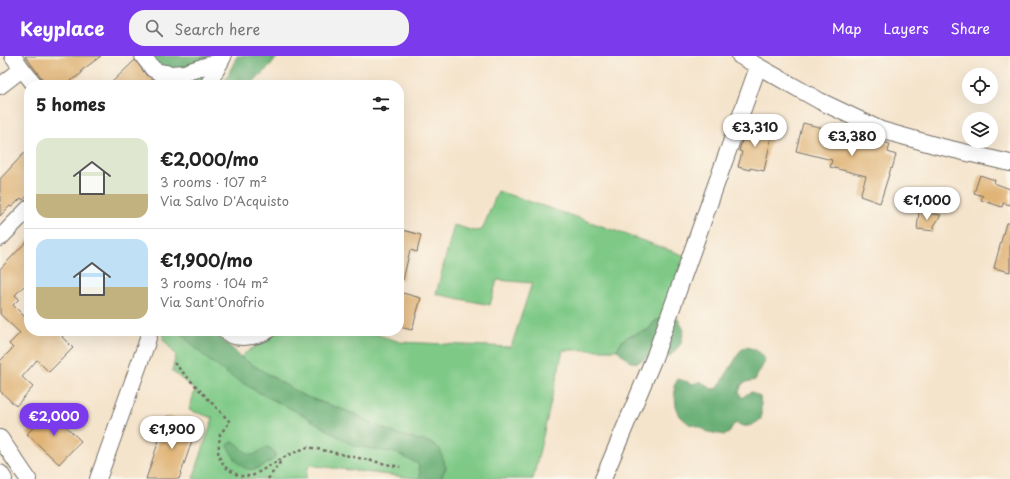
<!DOCTYPE html>
<html lang="en">
<head>
<meta charset="utf-8">
<style>
	:root { --surface:#fff; --page:#f2f2f2; --text:#222; --muted:#767676; --line:#e0e0e0; --accent:#7c3aed }
	body { margin:0; font-family:"Playpen Sans",sans-serif; background:var(--page); color:var(--text); height:100vh; display:flex; flex-direction:column; font-size:15px; white-space:nowrap }
	* { box-sizing:border-box; margin:0 }
	p { font-size:13px; color:var(--muted) }
	.icon { flex:none; width:22px; height:22px; fill:none; stroke:currentColor; stroke-width:2; stroke-linecap:round; stroke-linejoin:round }
	.map { position:relative; flex:1; overflow:hidden }
	.sheet { position:absolute; left:24px; top:24px; width:380px; height:256px; display:flex; flex-direction:column; background:var(--surface); border-radius:16px; box-shadow:0 4px 16px #0002 }
	.sheet>* { flex:none }
	.buttons { position:absolute; left:962px; top:12px; display:grid; gap:8px }
	.buttons a { display:grid; place-items:center; width:36px; height:36px; border-radius:50%; background:var(--surface); box-shadow:0 4px 16px #0002; font-size:20px }
	.price { position:absolute; translate:-50% -34px; padding:0 9px; border-radius:14px; background:#fff; color:#222; font-size:13px; line-height:26px; filter:drop-shadow(0 1px 2px #0008) }
	.price::after { content:''; position:absolute; left:50%; top:24px; width:12px; height:9px; margin-left:-6px; background:inherit; clip-path:polygon(0 0,100% 0,50% 100%) }
	.price.active { background:var(--accent); color:#fff }
	ul { padding:0; list-style:none }
	li { display:flex; align-items:center; gap:12px; height:100px; padding:0 12px }
	li+li { border-top:1px solid var(--line) }
	li span { display:grid; place-items:center; flex:none; width:112px; height:80px; border-radius:12px; color:#555 }
	li>.icon { margin-inline-start:auto }
	span .icon { width:48px; height:48px; fill:#fffc; stroke-width:1 }
	li b { font-size:17px }
	h2 { display:flex; justify-content:space-between; align-items:center; height:48px; padding:0 12px; font-size:17px }
	header { display:flex; align-items:center; gap:24px; box-sizing:border-box; height:56px; padding:0 20px; background:var(--accent); color:#fff }
	header strong { font-size:19px }
	nav { display:flex; gap:22px; margin-inline-start:auto; font-size:14px }
	.search { width:280px; height:36px; background:var(--page); display:flex; align-items:center; gap:10px; box-sizing:border-box; padding:0 14px; border-radius:16px; color:var(--muted); font-size:15px }
	.map>svg:first-child { display:block }
</style>
</head>
<body>
<header>
<strong>Keyplace</strong>
<div class="search"><svg class="icon" aria-label="search" viewBox="0 0 24 24"><circle cx="10" cy="10" r="6"/><path d="M15 15l6 6"/></svg>Search here</div>
<nav><a>Map</a><a>Layers</a><a>Share</a></nav>
</header>
<div class="map">
<svg width="1010" height="423" viewBox="0 0 1010 423">
	<rect width="100%" height="100%" fill="#fbf7ec"/>
	<filter id="ink" filterUnits="userSpaceOnUse"><feTurbulence type="fractalNoise" baseFrequency=".025" numOctaves="2"/><feDisplacementMap in="SourceGraphic" scale="8" xChannelSelector="R" yChannelSelector="G"/><feConvolveMatrix kernelMatrix="1 2 1 2 8 2 1 2 1" color-interpolation-filters="sRGB"/></filter>
	<filter id="wash" filterUnits="userSpaceOnUse"><feTurbulence type="fractalNoise" baseFrequency=".012" numOctaves="4" result="noise"/><feDisplacementMap in="SourceGraphic" scale="16" xChannelSelector="R" yChannelSelector="G"/><feGaussianBlur stdDeviation="0.9" result="paint"/><feColorMatrix in="noise" values="0 0 0 0 0 0 0 0 0 0 0 0 0 0 0 0 0 1.4 0 .05"/><feComposite in="paint" operator="in"/></filter>
	<g filter="url(#wash)">
		<rect width="100%" height="100%" fill="#f5e4cc"/>
		<!-- green -->
		<path fill="#7ec986" stroke="#547a58" fill-rule="evenodd" d="M498,135L579,162L686,200L664,261L655,265L648,274L627,281L621,286L617,294H563L533,423H440L446,412L427,389L421,423L309,409L305,423H193L213,362L189,354L195,334L172,315L176,299L163,283L164,275H204L205,281L254,311L240,301L277,275H366L400,286L511,291L532,227L497,224L490,249L436,238L454,169L474,175L482,174ZM302,339L315,344L355,358L373,368L388,375L303,341Z"/>
		<!-- forest -->
		<g fill="#66ad73" stroke="#486c4f">
			<polygon points="148,0 220,0 204,29 182,29 155,9"/>
			<polygon points="237,0 278,0 270,10 255,24 252,29 223,29"/>
			<path d="M664,261L678,263L684,274L681,288L670,300C664,299 656,299 650,300C644,302 639,308 632,306C626,304 622,297 617,294L621,286L627,281L648,274L655,265Z"/>
			<polygon points="179,275 212,275 233,293 240,301 302,339 315,344 355,358 373,368 397,378 432,387 440,393 446,412 440,423 420,423 420,417 418,408 396,397 354,390 303,359 256,335 229,319 206,302 182,279"/>
			<path d="M747,291C756,294 763,296 765,305L755,324L746,326L742,328L739,336L742,342L747,338L752,336L760,341L761,348V363C756,367 750,371 744,370C741,370 739,368 737,367L733,369L729,377L725,379L708,376L695,369L689,368L680,360L676,350L674,330L678,323L694,328L700,325L712,333L718,332L741,294Z"/>
			<path d="M233,386C242,388 243,398 253,399L267,391L271,393L275,396V402C262,411 250,421 237,405C233,400 229,395 228,389Z"/>
		</g>
		<g id="blocks">
			<!-- building -->
			<g fill="#e0b477">
				<polygon points="25,0 101,0 81,15 82,17 65,29 47,29"/>
				<polygon points="135,4 146,19 155,24 162,26 164,29 109,29"/>
				<polygon points="749,67 760,69 760,71 773,74 764,115 750,112 750,114 738,111 742,96 739,95 742,85 742,84 745,85"/>
				<polygon points="803,67 823,72 822,78 845,84 847,77 890,88 888,96 896,99 892,113 891,112 880,147 860,140 866,120 830,111 832,104 796,95"/>
				<polygon points="29,92 29,138 23,144 21,142 12,151 10,150 0,160 0,123"/>
				<polygon points="980,119 995,124 994,127 1010,133 1010,149 1003,147 1002,151 981,144 983,140 974,137"/>
				<polygon points="919,156 941,159 934,170 934,175 917,173"/>
				<polygon points="1006,167 1010,167 1010,216 994,212"/>
				<polygon points="399,173 421,179 417,196 410,194 403,224 399,223"/>
				<polygon points="29,183 29,225 15,239 19,243 13,249 29,265 29,275 67,275 62,281 73,292 49,316 37,304 22,321 33,331 16,350 0,335 0,305 13,292 9,288 20,277 0,258 0,213"/>
				<polygon points="399,236 421,242 412,274 399,271"/>
				<polygon points="49,354 81,385 59,408 27,378"/>
				<polygon points="167,360 197,370 179,423 146,423"/>
			</g>
		</g>
	</g>
	<g filter="url(#ink)">
		<use href="#blocks" fill-opacity="0" stroke="#726c63" stroke-width="1"/>
		<g fill="none" stroke-linecap="round" stroke-linejoin="round">
			<defs>
				<g id="minor">
					<polyline points="143,0 153,13 159,16 171,18 184,17 220,5"/>
					<polyline points="740,0 820,45 881,74 938,90 1010,107"/>
					<polyline points="22,13 35,29"/>
					<polyline points="208,29 223,1"/>
					<polyline points="0,30 22,13 13,0"/>
					<polyline points="0,182 29,152"/>
					<path d="M226,275C228,276 229,278 231,279C241,283 259,280 267,275"/>
					<polyline points="0,382 28,423"/>
					<polyline points="0,417 4,423"/>
					<polyline points="98,423 146,289 150,275"/>
					<polyline points="603,423 654,302 758,11"/>
				</g>
			</defs>
			<!-- minor casing -->
			<use href="#minor" stroke="#726c63" stroke-width="18"/>
			<!-- path -->
			<g stroke="#726c63" stroke-width="2.5" stroke-dasharray="3 3" stroke-linecap="butt">
				<polyline points="174,307 230,366 220,378 218,399 225,411 239,420 252,420 288,399 308,391 400,411"/>
				<polyline points="268,423 281,405"/>
			</g>
			<!-- minor -->
			<use href="#minor" stroke="#fff" stroke-width="16"/>
		</g>
	</g>
</svg>
<div class="buttons">
<a><svg class="icon" aria-label="locate" viewBox="0 0 24 24"><circle cx="12" cy="12" r="6"/><path d="M12 2v4M12 18v4M2 12h4M18 12h4"/></svg></a>
<a><svg class="icon" aria-label="layers" viewBox="0 0 24 24"><path d="M12 4l9 5-9 5-9-5zM3 14l9 5 9-5"/></svg></a>
</div>
<b class="price" style="left:755px;top:92px">€3,310</b>
<b class="price" style="left:852px;top:101px">€3,380</b>
<b class="price" style="left:927px;top:165px">€1,000</b>
<b class="price active" style="left:54px;top:381px">€2,000</b>
<b class="price" style="left:172px;top:394px">€1,900</b>
<section class="sheet">
<h2>5 homes<svg class="icon" aria-label="filters" viewBox="0 0 24 24"><path d="M4 7h16M4 17h16"/><circle cx="9" cy="7" r="2"/><circle cx="15" cy="17" r="2"/></svg></h2>
<ul>
<li><span style="background:linear-gradient(#dfe7d0 70%,#c2b280 0)"><svg class="icon" aria-label="home" viewBox="0 0 24 24"><path d="M3 11l9-7 9 7M6 9v11h12V9"/></svg></span><div><b>€2,000/mo</b><p>3 rooms · 107 m²</p><p>Via Salvo D'Acquisto</p></div></li>
<li><span style="background:linear-gradient(#bfe0f5 60%,#c2b280 0)"><svg class="icon" aria-label="home" viewBox="0 0 24 24"><path d="M3 11l9-7 9 7M6 9v11h12V9"/></svg></span><div><b>€1,900/mo</b><p>3 rooms · 104 m²</p><p>Via Sant'Onofrio</p></div></li>
</ul>
</section>
</div>
</body>
</html>
